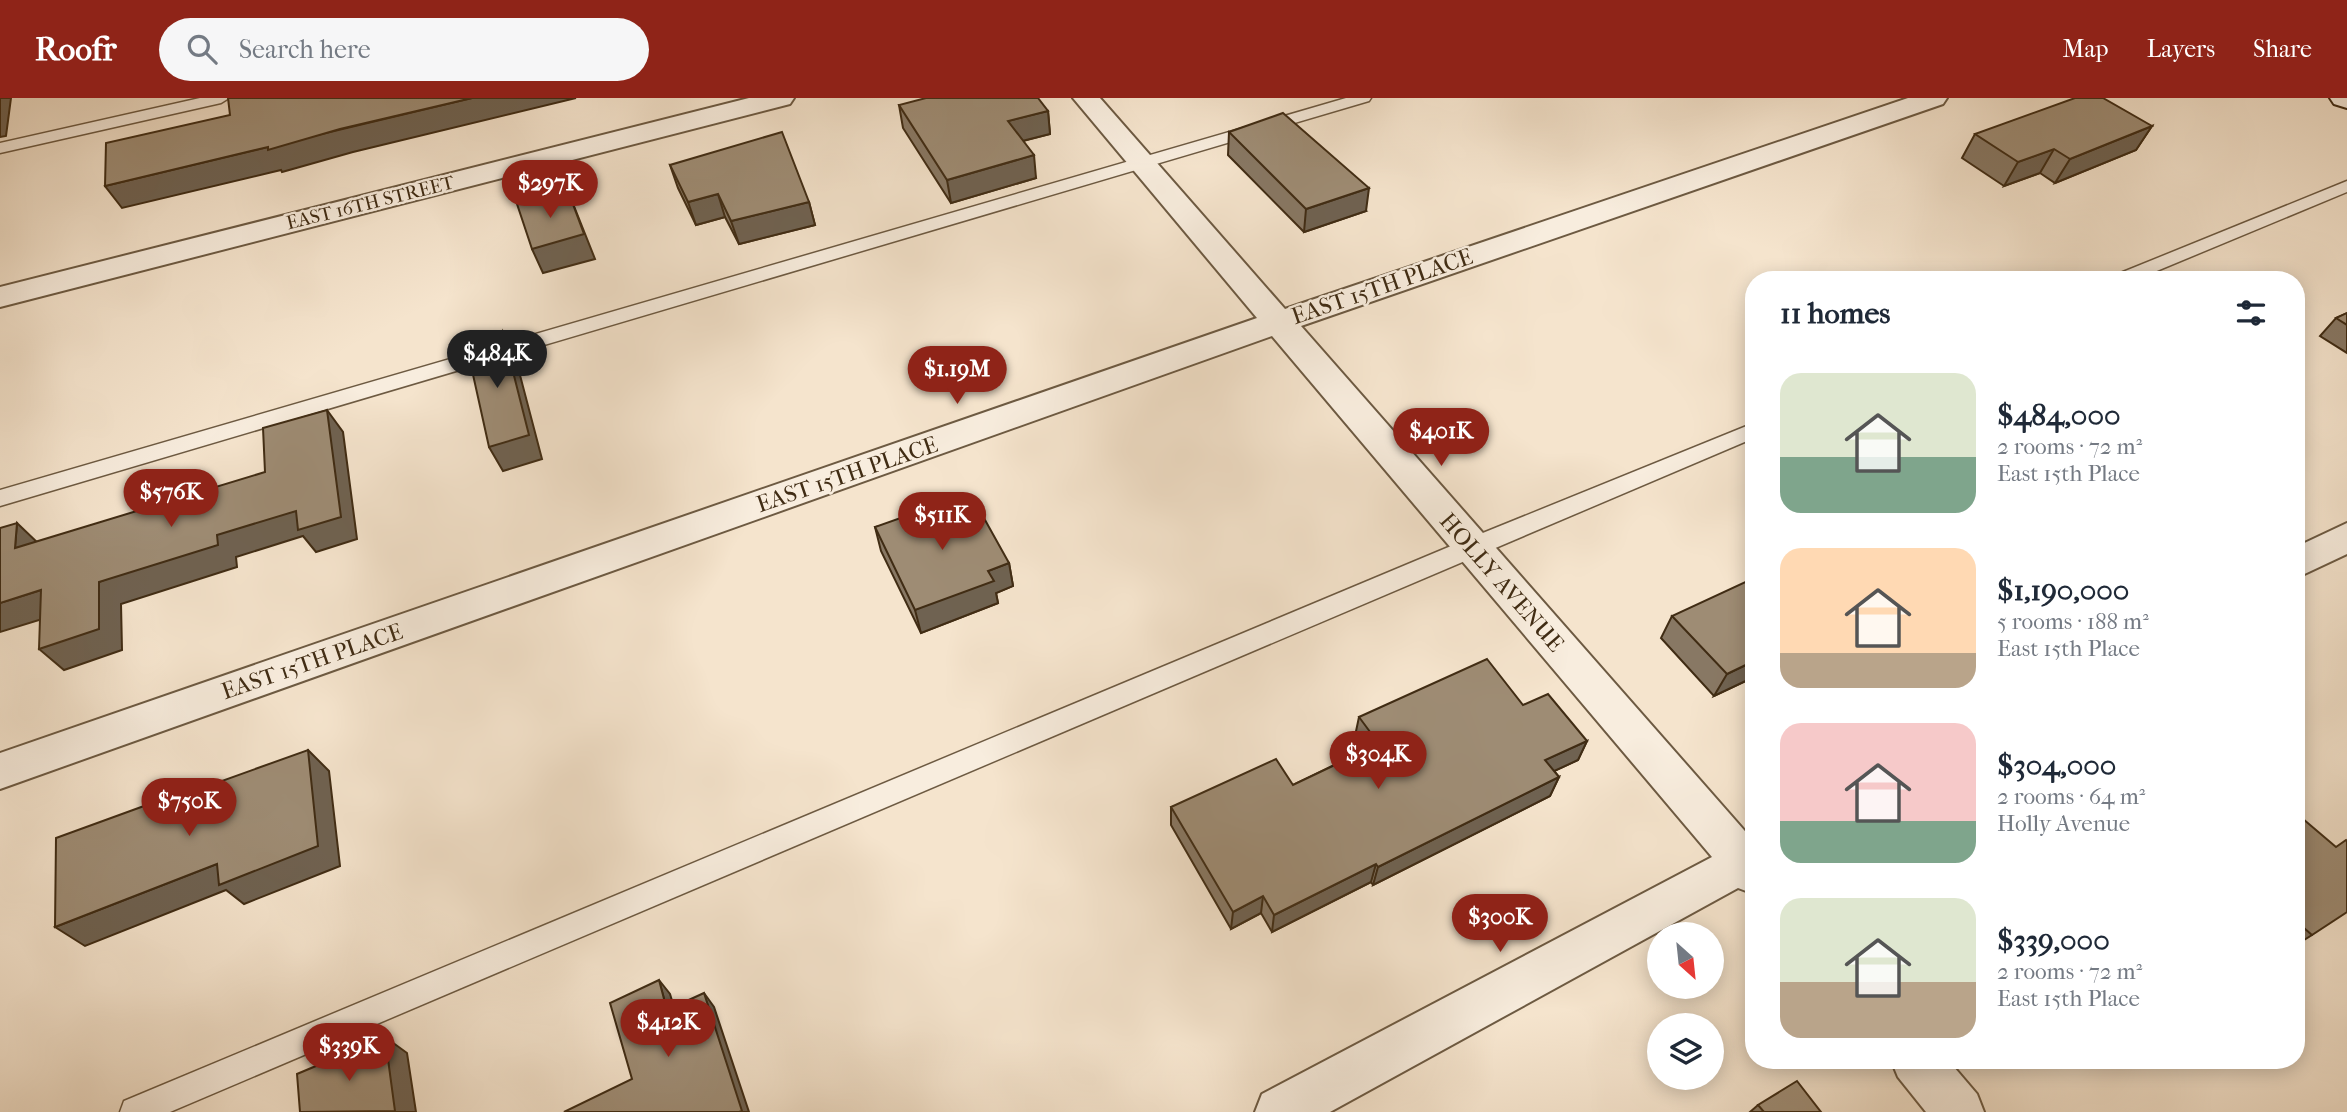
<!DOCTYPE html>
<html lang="en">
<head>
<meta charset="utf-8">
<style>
	:root { --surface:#fff; --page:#f6f6f7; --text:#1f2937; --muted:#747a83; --accent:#8f2418 }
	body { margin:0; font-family:"IM FELL French Canon",serif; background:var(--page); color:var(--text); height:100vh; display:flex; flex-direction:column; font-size:26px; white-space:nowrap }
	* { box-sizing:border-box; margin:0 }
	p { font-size:23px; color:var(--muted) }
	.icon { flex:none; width:38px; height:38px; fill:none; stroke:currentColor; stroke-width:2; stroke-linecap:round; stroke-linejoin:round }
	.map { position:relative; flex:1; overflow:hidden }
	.drawer { position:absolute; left:1745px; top:173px; width:560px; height:798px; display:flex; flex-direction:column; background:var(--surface); border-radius:28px; box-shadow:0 4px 18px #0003 }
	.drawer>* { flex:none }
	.needle { width:46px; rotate:153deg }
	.tools { position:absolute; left:1647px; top:824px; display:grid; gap:14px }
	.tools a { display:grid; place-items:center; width:77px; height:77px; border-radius:50%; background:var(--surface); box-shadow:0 4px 18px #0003; font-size:35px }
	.price { position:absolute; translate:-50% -60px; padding:0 16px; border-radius:24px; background:var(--accent); color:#fff; font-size:23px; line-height:46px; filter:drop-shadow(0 2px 4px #0008) }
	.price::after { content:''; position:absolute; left:50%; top:42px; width:21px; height:16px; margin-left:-10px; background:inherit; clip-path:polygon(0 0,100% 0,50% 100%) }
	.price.current { background:#222; color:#fff }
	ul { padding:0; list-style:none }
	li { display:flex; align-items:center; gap:21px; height:175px; padding:0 35px }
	li span { display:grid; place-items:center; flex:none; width:196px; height:140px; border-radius:21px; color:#555 }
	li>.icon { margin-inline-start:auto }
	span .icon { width:84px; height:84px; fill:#fffc; stroke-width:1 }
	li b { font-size:30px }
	h2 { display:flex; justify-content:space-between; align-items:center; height:84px; padding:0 35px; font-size:30px }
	header { display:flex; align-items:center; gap:42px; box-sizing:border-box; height:98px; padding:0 35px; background:var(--accent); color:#fff }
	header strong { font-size:33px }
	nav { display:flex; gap:38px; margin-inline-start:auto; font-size:24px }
	.search { width:490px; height:63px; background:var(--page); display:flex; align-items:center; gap:18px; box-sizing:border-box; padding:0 24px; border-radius:38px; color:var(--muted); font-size:26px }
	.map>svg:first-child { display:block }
</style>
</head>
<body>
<header>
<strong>Roofr</strong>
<div class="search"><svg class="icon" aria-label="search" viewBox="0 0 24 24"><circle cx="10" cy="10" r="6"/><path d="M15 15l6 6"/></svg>Search here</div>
<nav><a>Map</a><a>Layers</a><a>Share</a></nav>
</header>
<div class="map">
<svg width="2347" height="1014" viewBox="0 0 2347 1014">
	<rect width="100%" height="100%" fill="#f5e4cd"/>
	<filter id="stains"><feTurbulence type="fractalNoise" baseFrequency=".00286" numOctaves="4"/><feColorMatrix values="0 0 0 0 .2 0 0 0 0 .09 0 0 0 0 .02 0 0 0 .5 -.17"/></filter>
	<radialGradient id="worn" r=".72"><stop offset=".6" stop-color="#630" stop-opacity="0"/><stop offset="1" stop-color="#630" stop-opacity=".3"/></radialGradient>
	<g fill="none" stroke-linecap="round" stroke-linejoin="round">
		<defs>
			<g id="lane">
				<polygon points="200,0 229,0 221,5 0,55 0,45"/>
				<polygon points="1346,0 1371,0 1369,3 0,408 0,392"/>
				<polygon points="2347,83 2347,94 2135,182 2110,182 2113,178"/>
				<polygon points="1754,325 1754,340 170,1014 120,1014 124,1003 1463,443"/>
			</g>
			<g id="street">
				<polygon points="749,0 794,0 790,6 0,209 0,189"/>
				<polygon points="1073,0 1100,0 1285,211 1908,0 1947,0 1943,6 1301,228 1751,740 1754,739 1754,796 1738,790 1330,1014 1255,1014 1262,996 1712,759 1272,238 0,691 0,655 1257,220"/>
				<polygon points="2347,425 2347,456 2296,480 2296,449"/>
				<polygon points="1891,962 1948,962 1977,996 1984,1014 1926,1014 1898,979"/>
			</g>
			<polygon id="secondary" points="2330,0 2347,0 2347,10 2334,6"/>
		</defs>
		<!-- lane casing -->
		<use href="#lane" stroke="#6d5a42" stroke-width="3"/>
		<!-- street casing -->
		<use href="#street" stroke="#6d5a42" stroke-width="4"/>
		<!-- secondary casing -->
		<use href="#secondary" stroke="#402c14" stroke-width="4"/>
		<!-- lane -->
		<use href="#lane" fill="#f8edde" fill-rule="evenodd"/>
		<!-- street -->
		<use href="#street" fill="#f8edde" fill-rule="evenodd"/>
		<!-- secondary -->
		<use href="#secondary" fill="#f8edde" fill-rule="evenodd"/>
	</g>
	<!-- wall -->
	<g fill="#887864" stroke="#402c14" stroke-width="2">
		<polygon points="899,7 1048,13 1050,36 1023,43 1036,80 951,105 903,30"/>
		<polygon points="2152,28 2136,52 2055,85 2040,75 2004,88 1962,60 1975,36"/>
		<polygon points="1229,34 1366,113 1304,134 1228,57"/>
		<polygon points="670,67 809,104 815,127 739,146 725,119 696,127 678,90"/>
		<polygon points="2347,215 2347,255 2320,238 2336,220"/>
		<polygon points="948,414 1009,465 1013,488 996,495 998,505 921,535 881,453 875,429"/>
		<polygon points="1672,518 1754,579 1714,598 1661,540"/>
		<polygon points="1523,607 1587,643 1578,662 1554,673 1559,679 1550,698 1373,787 1371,784 1272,834 1261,815 1231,831 1171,727 1171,709 1293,687 1365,652 1355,638 1359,619"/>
		<polygon points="2296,715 2312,837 2296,847"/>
		<polygon points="1758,1007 1821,1014 1750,1014"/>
	</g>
	<!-- shaded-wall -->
	<g fill="#6f6251" stroke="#402c14" stroke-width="2">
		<polygon points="0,0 11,0 6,38 0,39"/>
		<polygon points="472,0 576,0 353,54 282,74 281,72 122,110 105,88"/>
		<polygon points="1048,13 1050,36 1010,46 1008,23"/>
		<polygon points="2152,28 2136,52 2055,85 2070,61"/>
		<polygon points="2054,51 2040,75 2004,88 2018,64"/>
		<polygon points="1034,57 1036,80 951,105 947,82"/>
		<polygon points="1369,90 1366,113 1304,134 1306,111"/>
		<polygon points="568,93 595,161 543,175 532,151"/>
		<polygon points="718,96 725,119 696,127 688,104"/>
		<polygon points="809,104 815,127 739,146 731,123"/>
		<polygon points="503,234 515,258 542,361 503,373 489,349"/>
		<polygon points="327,312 343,334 357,441 316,454 303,438 236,459 237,469 121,506 122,552 64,572 39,551 99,484 217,437"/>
		<polygon points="17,425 40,447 15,450"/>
		<polygon points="1009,465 1013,488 996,495 998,505 921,535 915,512 988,473"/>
		<polygon points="41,492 65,514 0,534 0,505"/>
		<polygon points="1754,563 1754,579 1714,598 1727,576"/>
		<polygon points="1587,643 1578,662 1537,681 1545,662"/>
		<polygon points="308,652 329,673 340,768 244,806 226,792 85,848 55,829 217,766"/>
		<polygon points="1559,679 1550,698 1373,787 1378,769"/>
		<polygon points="1376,766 1371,784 1272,834 1274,817"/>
		<polygon points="1263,798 1261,815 1231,831 1233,814"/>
		<polygon points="659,882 670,896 679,926 667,912"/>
		<polygon points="704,895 714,909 749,1014 739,1014"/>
		<polygon points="385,939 407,955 416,1014 394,1014"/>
	</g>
	<!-- building -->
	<g fill="#9e8c74" stroke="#402c14" stroke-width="2">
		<polygon points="228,0 472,0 340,31 268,52 268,49 105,88 106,45 230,17"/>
		<polygon points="926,0 1038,0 1048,13 1008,23 1034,57 947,82 899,7"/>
		<polygon points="2075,0 2103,0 2152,28 2070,61 2054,51 2018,64 1975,36"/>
		<polygon points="1283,15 1369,90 1306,111 1229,34"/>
		<polygon points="782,34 809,104 731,123 718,96 688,104 670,67"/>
		<polygon points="568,93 584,136 532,151 517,106"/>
		<polygon points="2347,215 2347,227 2336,220"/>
		<polygon points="503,234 529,337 489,349 466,245"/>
		<polygon points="327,312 341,419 298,432 296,413 217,437 218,447 99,484 99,531 39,551 41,492 0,505 0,430 17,425 15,450 265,374 263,330"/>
		<polygon points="975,404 1009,465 988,473 994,483 915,512 875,429 943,405 948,414"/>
		<polygon points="1754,480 1754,563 1727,576 1672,518"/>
		<polygon points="1487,561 1523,607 1548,596 1587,643 1545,662 1559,679 1378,769 1376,766 1274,817 1263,798 1233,814 1171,709 1276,661 1293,687 1379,646 1359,619"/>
		<polygon points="308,652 318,748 219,787 217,766 55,829 56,740 155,704 155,707"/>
		<polygon points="2296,715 2336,749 2346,742 2347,743 2347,814 2312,837 2296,823"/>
		<polygon points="659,882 667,912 704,895 742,1013 739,1014 564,1014 632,981 610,905"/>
		<polygon points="385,939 395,1013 300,1014 297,976"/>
		<polygon points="1797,983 1821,1014 1764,1014 1758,1007"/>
	</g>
	<g text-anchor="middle" stroke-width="5" stroke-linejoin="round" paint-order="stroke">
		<!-- far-street labels -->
		<g font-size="19" fill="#402c14" stroke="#f8edde">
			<text transform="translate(370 104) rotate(-14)" y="7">EAST 16TH STREET</text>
		</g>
		<!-- street labels -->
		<g font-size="23" fill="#402c14" stroke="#f8edde">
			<text transform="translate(1382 188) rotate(-19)" y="8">EAST 15TH PLACE</text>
			<text transform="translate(847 376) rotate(-19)" y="8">EAST 15TH PLACE</text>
			<text transform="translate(1502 484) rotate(49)" y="8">HOLLY AVENUE</text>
			<text transform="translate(312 563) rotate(-19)" y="8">EAST 15TH PLACE</text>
		</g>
	</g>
	<rect width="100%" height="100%" filter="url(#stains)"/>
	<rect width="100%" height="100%" fill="url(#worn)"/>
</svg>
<div class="tools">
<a><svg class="needle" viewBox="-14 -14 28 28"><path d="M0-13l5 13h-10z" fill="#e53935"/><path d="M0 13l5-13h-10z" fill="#747a83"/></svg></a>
<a><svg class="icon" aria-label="layers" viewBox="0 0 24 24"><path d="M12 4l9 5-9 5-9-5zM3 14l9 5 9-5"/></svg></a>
</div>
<b class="price" style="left:550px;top:122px">$297K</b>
<b class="price current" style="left:497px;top:292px">$484K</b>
<b class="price" style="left:957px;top:308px">$1.19M</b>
<b class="price" style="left:1441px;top:370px">$401K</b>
<b class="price" style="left:171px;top:431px">$576K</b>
<b class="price" style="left:942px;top:454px">$511K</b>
<b class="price" style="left:1378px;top:693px">$304K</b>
<b class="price" style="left:189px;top:740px">$750K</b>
<b class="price" style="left:1500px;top:856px">$300K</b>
<b class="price" style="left:668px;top:961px">$412K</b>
<b class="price" style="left:349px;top:985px">$339K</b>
<section class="drawer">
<h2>11 homes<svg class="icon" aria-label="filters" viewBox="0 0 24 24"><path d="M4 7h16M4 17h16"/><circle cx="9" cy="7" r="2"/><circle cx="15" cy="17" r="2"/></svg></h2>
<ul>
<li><span style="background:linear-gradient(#dfe7d0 60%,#7fa58c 0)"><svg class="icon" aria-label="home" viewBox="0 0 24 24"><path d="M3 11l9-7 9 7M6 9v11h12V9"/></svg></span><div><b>$484,000</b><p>2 rooms · 72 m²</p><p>East 15th Place</p></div></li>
<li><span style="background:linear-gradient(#ffd9b3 75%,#b9a48a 0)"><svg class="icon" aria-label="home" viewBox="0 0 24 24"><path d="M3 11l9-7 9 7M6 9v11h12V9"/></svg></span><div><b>$1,190,000</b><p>5 rooms · 188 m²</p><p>East 15th Place</p></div></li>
<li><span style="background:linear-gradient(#f6c9c9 70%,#7fa58c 0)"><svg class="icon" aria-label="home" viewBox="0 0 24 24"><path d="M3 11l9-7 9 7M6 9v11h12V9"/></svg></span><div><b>$304,000</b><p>2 rooms · 64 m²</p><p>Holly Avenue</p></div></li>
<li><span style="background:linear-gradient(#dfe7d0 60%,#b9a48a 0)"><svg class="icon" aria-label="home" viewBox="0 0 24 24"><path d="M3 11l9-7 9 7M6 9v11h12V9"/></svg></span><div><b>$339,000</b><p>2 rooms · 72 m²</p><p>East 15th Place</p></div></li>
</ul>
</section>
</div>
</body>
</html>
